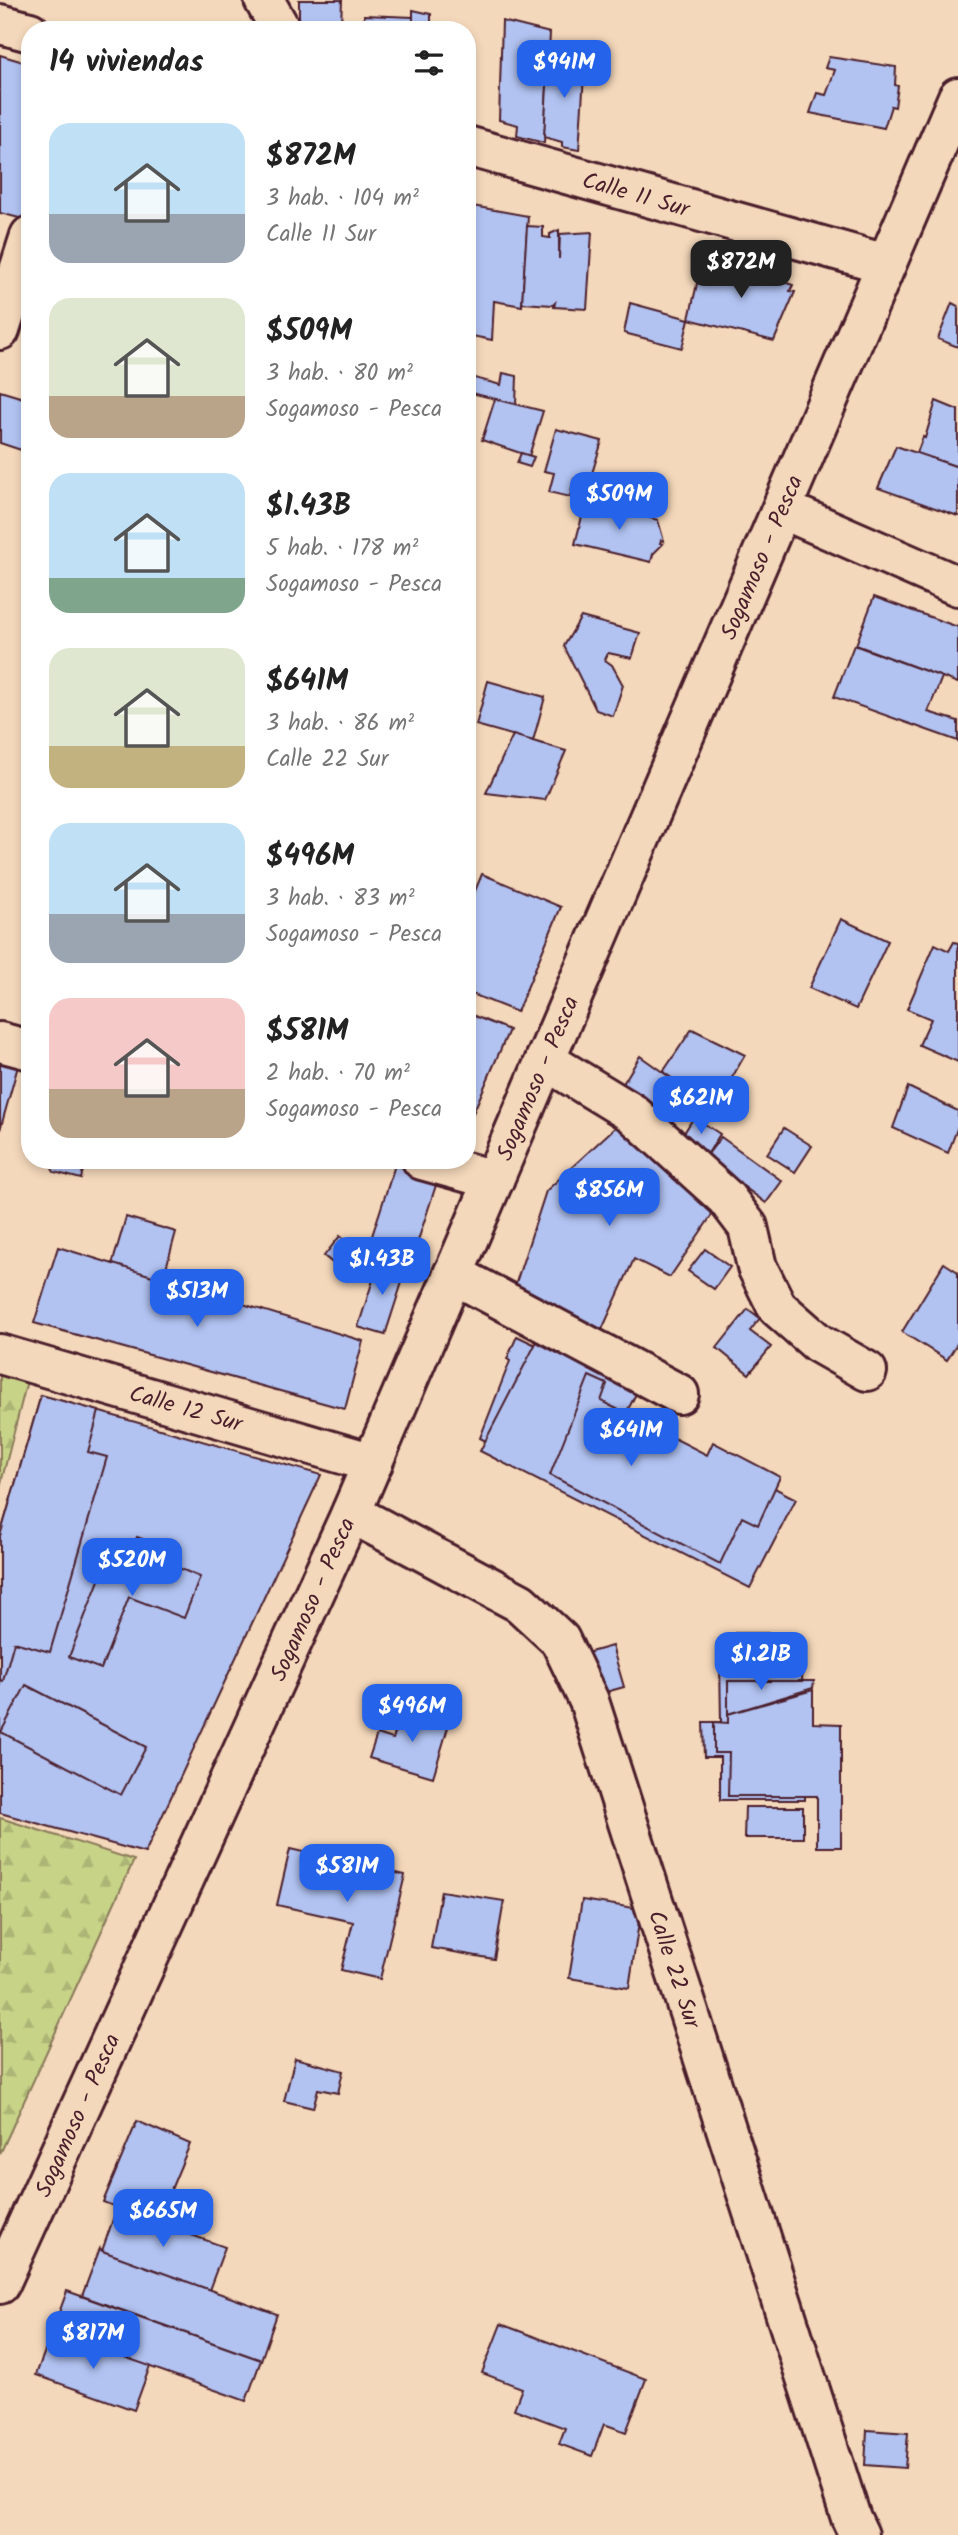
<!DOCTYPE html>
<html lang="es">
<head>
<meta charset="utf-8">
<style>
	:root { --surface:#fff; --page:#f2f2f2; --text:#222; --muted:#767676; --accent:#2563eb }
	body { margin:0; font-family:Kalam,sans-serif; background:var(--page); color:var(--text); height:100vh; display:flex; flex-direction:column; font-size:26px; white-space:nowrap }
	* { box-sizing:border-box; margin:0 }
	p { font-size:23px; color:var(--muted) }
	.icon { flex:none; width:38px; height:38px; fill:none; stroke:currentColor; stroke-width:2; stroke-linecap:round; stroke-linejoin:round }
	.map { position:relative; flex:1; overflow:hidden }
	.drawer { position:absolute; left:21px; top:21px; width:455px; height:1148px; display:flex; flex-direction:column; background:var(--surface); border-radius:28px; box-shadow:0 4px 10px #0003 }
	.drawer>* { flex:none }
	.price { position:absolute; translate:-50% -60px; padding:0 16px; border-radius:14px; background:var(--accent); color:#fff; font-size:23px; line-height:46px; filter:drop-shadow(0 2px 4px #0008) }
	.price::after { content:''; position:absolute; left:50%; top:42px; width:21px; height:16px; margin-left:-10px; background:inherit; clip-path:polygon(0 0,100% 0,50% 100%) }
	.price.selected { background:#222; color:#fff }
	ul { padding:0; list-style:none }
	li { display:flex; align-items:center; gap:21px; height:175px; padding:0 28px }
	li span { display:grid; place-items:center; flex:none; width:196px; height:140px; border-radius:21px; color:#555 }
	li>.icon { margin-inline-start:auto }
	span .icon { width:84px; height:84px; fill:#fffc; stroke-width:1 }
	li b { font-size:30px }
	h2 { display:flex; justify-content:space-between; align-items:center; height:84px; padding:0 28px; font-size:30px }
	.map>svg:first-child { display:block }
</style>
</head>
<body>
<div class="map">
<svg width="958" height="2535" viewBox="0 0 958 2535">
	<defs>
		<pattern id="forest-firs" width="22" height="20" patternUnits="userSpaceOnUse" patternTransform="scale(1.75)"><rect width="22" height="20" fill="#c7d387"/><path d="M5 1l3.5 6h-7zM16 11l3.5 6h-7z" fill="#acb575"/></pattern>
	</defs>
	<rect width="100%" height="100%" fill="#f4d8bb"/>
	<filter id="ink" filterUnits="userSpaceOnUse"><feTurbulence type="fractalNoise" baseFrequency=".0143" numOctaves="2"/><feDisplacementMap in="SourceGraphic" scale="14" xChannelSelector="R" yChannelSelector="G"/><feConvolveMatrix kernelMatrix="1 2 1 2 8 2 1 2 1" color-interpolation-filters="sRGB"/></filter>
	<g filter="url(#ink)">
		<!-- forest -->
		<g fill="url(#forest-firs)" stroke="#887959" stroke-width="2">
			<polygon points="0,1373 27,1381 0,1487"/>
			<polygon points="0,1818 134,1860 0,2154"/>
		</g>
		<!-- building -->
		<g fill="#b2c3f2" stroke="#4a1f2b" stroke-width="2">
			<polygon points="299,0 342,0 341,24 299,22"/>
			<polygon points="413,10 431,14 431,25 456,27 456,30 413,30"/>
			<polygon points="364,15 413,17 413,30 364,30"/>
			<polygon points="502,21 550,33 544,143 517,136 518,125 499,120"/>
			<polygon points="549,52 585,61 579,150 562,147 562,142 544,137"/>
			<polygon points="0,55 30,64 30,195 23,219 0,213"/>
			<polygon points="829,57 896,67 895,85 898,86 895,107 891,106 884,128 810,113 817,93 826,95 835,70 825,68"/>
			<polygon points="467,205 528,216 522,306 494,301 492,340 467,335"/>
			<polygon points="527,226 543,227 543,237 550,238 550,234 559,230 559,259 560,234 592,232 587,309 554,307 555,303 553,305 522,303"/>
			<polygon points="703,257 724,263 723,265 729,267 729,264 741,267 741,270 747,271 748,268 759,271 758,274 781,277 781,281 793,285 790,291 795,292 774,341 689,319"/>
			<polygon points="630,303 689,319 682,348 624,333"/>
			<polygon points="952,303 958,306 958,347 938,339"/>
			<polygon points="503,373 517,376 516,404 467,392 467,376 501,385"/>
			<polygon points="0,391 30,400 30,424 21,450 0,443"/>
			<polygon points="495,399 543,411 529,456 482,440"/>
			<polygon points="936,401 958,410 958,467 917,453 923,437 925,438"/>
			<polygon points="556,429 602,441 589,483 574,479 570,497 549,492 554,473 544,471"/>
			<polygon points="896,446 958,467 958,516 878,488"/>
			<polygon points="521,453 534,457 530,467 517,463"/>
			<polygon points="586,501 658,520 664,541 661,540 660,543 663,544 653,554 651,562 575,544"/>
			<polygon points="874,597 958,627 958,683 856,645"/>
			<polygon points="581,617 640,633 632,658 608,653 605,660 612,665 623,685 613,716 596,710 564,646"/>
			<polygon points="854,645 942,677 928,712 958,721 958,741 834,697"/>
			<polygon points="488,681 545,697 533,741 476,725"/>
			<polygon points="513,735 566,751 545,800 486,793"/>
			<polygon points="482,874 561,907 517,1012 467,992 467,910"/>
			<polygon points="841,919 888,941 856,1009 809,988"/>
			<polygon points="954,942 958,943 958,1062 919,1045 931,1019 907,1009 935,944 949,951"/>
			<polygon points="467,1013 509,1030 467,1127"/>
			<polygon points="692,1029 745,1055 714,1109 663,1072"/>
			<polygon points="640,1056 685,1088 662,1124 621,1087"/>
			<polygon points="0,1061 18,1066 0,1130"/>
			<polygon points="908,1087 958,1111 958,1126 948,1153 893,1128"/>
			<polygon points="694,1117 720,1134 707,1155 681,1138"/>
			<polygon points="622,1121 718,1206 670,1277 634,1259 600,1334 512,1295 546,1191"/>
			<polygon points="784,1128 812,1146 795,1172 767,1154"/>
			<polygon points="721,1137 782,1181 766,1203 705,1158"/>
			<polygon points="47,1160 85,1160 81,1179 54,1172"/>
			<polygon points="395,1165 438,1179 414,1253 371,1239"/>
			<polygon points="126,1217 176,1232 163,1279 112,1265"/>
			<polygon points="340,1236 366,1257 350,1277 324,1256"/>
			<polygon points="58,1247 363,1341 345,1409 34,1323"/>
			<polygon points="705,1249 730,1267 714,1289 688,1271"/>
			<polygon points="380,1258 407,1267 385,1335 358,1327"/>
			<polygon points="944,1263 958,1272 958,1342 947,1360 902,1332"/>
			<polygon points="748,1309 760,1318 750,1331 771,1347 749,1374 717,1348"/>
			<polygon points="517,1336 567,1360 564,1364 589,1376 550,1475 480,1438 510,1361 507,1359"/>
			<polygon points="537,1341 637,1392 620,1425 727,1480 734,1467 796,1499 750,1588 480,1451"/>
			<polygon points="589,1376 607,1384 601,1401 707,1455 713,1442 780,1477 758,1525 742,1517 720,1564 550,1475"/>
			<polygon points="41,1395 321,1475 145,1853 0,1813 0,1536"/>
			<polygon points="41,1395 99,1411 88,1452 107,1457 50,1652 14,1642 3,1681 0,1680 0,1536"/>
			<polygon points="137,1537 174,1551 169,1564 200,1577 184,1618 129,1597 101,1669 69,1657 103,1570 121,1577"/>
			<polygon points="735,1633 788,1633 789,1669 802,1669 803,1724 833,1724 833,1760 805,1760 805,1800 720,1800 720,1757 704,1757 703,1722 721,1722 720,1663 735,1663"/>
			<polygon points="740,1639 799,1639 798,1670 741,1671"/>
			<polygon points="612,1646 624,1687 595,1695 583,1654"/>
			<polygon points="728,1681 814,1681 813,1688 728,1714"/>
			<polygon points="26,1685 146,1747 121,1795 1,1732"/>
			<polygon points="813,1690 813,1723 841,1724 841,1847 817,1847 817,1796 728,1796 729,1753 714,1753 714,1722 728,1723 728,1714"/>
			<polygon points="402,1710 449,1724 433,1777 369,1758 377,1734 393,1739"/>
			<polygon points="745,1807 803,1807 803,1838 744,1838"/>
			<polygon points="290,1849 405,1875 380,1979 341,1970 353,1922 277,1905"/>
			<polygon points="441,1891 504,1901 494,1959 431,1948"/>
			<polygon points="582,1900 641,1909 629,1988 569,1978"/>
			<polygon points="295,2058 343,2071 338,2093 318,2089 313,2108 284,2101"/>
			<polygon points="137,2121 190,2144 157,2223 103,2202"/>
			<polygon points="117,2208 225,2247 209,2290 102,2251"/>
			<polygon points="100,2248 102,2251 277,2314 261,2360 82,2296"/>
			<polygon points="67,2291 261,2360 246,2401 52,2332"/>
			<polygon points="501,2324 646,2379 626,2432 604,2424 592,2456 559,2444 565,2428 514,2409 522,2388 482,2373"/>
			<polygon points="52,2332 150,2366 134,2410 36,2375"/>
			<polygon points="867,2430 908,2433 905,2468 865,2465"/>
		</g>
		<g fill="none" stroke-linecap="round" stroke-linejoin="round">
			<defs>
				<g id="minor">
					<polyline points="264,0 281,30"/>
					<polyline points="0,24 30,32"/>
					<polyline points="467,146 886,264"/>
					<polyline points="0,330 30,236"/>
					<polyline points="782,509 958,586"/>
					<polyline points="0,1042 30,1050"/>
					<polyline points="545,1060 632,1113 726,1198 748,1227 757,1267 777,1307 818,1343 867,1371"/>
					<polyline points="422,1160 494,1180"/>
					<polyline points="453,1274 679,1394"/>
					<polyline points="0,1354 373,1463"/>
					<polyline points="351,1513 520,1603 560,1640 589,1701 851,2518 859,2535"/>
				</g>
				<polyline id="major" points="0,2284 351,1513 958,97"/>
			</defs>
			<!-- minor casing -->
			<use href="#minor" stroke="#4a1f2b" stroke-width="44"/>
			<!-- major casing -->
			<use href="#major" stroke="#4a1f2b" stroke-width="44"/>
			<!-- minor -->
			<use href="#minor" stroke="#f4d8bb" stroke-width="38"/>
			<!-- major -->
			<use href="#major" stroke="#f4d8bb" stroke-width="38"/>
		</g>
	</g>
	<g text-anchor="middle" stroke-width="5" stroke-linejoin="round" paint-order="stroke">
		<!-- street labels -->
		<g font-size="23" fill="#4a1f2b" stroke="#f4d8bb">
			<text transform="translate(636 194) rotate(16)" y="8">Calle 11 Sur</text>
			<text transform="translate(761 557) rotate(-67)" y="8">Sogamoso - Pesca</text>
			<text transform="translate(537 1078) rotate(-67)" y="8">Sogamoso - Pesca</text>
			<text transform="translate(186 1408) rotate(16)" y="8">Calle 12 Sur</text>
			<text transform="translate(312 1599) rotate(-66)" y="8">Sogamoso - Pesca</text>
			<text transform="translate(675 1969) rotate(72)" y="8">Calle 22 Sur</text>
			<text transform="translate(77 2115) rotate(-66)" y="8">Sogamoso - Pesca</text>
		</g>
	</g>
</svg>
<b class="price" style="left:564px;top:100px">$941M</b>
<b class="price selected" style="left:741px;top:300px">$872M</b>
<b class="price" style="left:619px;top:532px">$509M</b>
<b class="price" style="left:701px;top:1136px">$621M</b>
<b class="price" style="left:609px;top:1228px">$856M</b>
<b class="price" style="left:382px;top:1297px">$1.43B</b>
<b class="price" style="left:197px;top:1329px">$513M</b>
<b class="price" style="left:631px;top:1468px">$641M</b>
<b class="price" style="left:132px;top:1598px">$520M</b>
<b class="price" style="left:761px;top:1692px">$1.21B</b>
<b class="price" style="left:412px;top:1744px">$496M</b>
<b class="price" style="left:347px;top:1904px">$581M</b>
<b class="price" style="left:163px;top:2249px">$665M</b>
<b class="price" style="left:93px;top:2371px">$817M</b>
<section class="drawer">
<h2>14 viviendas<svg class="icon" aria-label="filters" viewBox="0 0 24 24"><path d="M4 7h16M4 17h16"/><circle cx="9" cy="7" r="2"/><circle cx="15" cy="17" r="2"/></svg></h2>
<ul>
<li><span style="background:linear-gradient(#bfe0f5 65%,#9aa5b1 0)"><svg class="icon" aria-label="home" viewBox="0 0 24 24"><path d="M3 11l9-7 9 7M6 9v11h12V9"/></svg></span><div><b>$872M</b><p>3 hab. · 104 m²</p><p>Calle 11 Sur</p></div></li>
<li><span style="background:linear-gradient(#dfe7d0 70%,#b9a48a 0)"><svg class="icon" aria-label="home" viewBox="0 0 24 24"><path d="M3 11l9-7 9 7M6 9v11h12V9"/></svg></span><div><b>$509M</b><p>3 hab. · 80 m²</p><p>Sogamoso - Pesca</p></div></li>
<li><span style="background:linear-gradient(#bfe0f5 75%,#7fa58c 0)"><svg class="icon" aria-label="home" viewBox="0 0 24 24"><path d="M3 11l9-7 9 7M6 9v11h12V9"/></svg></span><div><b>$1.43B</b><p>5 hab. · 178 m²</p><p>Sogamoso - Pesca</p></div></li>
<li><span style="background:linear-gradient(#dfe7d0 70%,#c2b280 0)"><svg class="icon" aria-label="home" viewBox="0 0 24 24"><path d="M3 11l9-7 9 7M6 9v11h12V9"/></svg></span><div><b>$641M</b><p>3 hab. · 86 m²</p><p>Calle 22 Sur</p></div></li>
<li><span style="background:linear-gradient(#bfe0f5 65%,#9aa5b1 0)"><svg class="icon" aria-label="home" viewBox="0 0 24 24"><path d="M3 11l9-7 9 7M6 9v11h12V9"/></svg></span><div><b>$496M</b><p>3 hab. · 83 m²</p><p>Sogamoso - Pesca</p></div></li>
<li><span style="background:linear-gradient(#f6c9c9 65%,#b9a48a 0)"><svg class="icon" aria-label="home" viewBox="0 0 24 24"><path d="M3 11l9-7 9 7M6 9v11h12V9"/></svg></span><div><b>$581M</b><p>2 hab. · 70 m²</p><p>Sogamoso - Pesca</p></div></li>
</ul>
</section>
</div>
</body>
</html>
